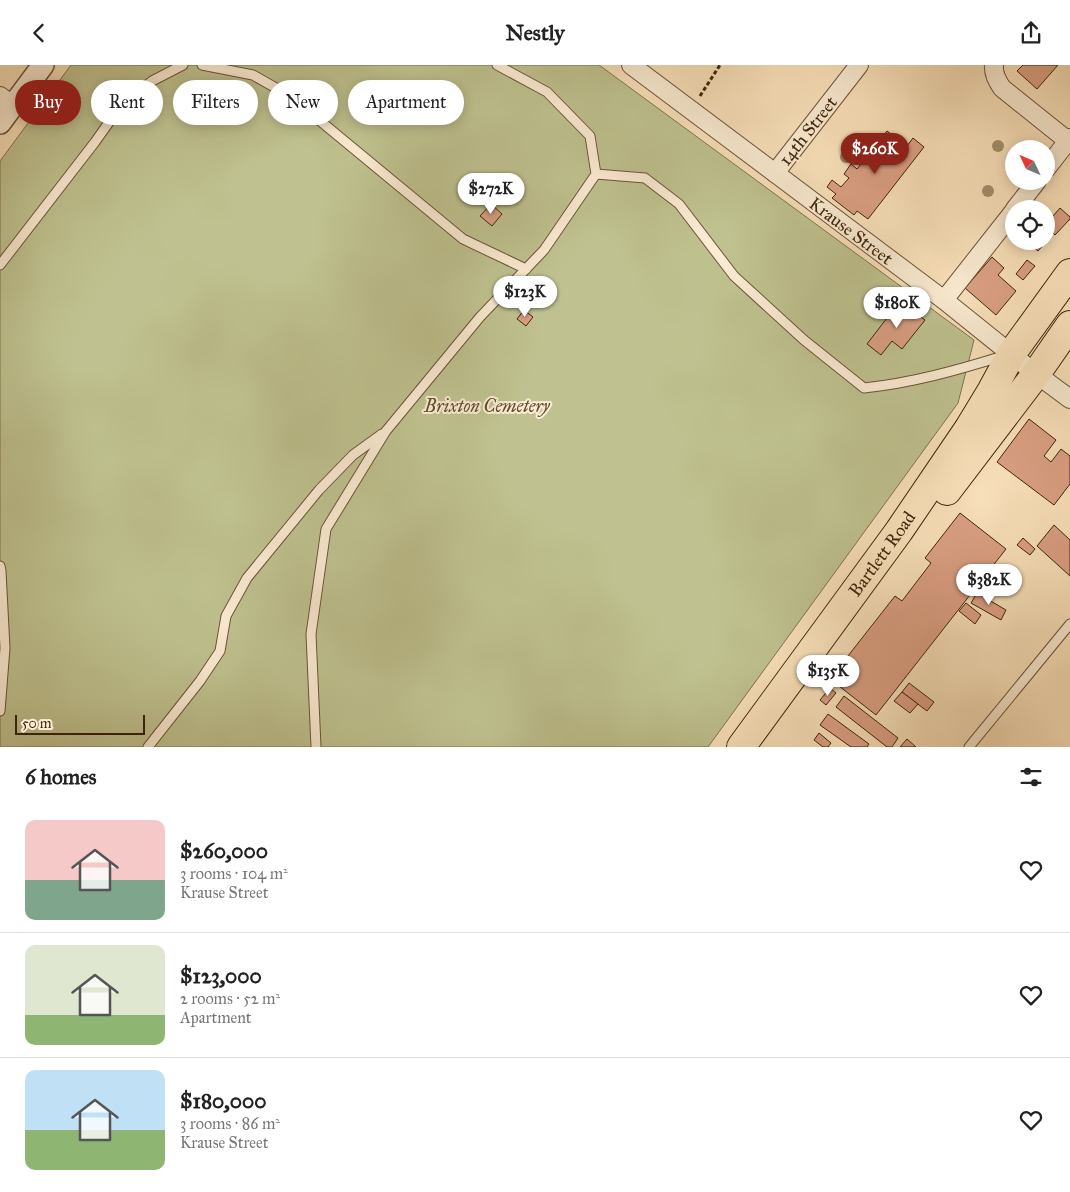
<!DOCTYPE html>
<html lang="en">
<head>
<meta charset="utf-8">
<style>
	:root { --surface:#fff; --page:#f2f2f2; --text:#222; --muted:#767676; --line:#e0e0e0; --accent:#8f2418 }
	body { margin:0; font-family:"IM FELL Great Primer",serif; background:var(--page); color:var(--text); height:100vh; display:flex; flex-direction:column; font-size:19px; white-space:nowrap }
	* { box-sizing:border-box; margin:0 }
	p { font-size:16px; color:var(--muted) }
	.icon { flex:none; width:28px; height:28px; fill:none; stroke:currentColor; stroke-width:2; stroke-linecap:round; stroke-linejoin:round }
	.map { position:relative; height:682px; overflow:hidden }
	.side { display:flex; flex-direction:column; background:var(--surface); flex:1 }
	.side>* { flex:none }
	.banner { position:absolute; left:15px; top:15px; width:500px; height:45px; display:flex; gap:10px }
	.needle { width:32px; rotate:314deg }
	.fabs { position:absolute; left:1005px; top:75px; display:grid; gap:10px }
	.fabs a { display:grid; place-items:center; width:50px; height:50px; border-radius:50%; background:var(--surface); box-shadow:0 2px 12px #0003; font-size:25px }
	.scale { position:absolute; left:15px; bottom:12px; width:130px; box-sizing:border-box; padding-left:5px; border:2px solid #3f240c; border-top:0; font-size:14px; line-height:18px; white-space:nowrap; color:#3f240c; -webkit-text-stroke:4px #fbecd3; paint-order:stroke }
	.price { position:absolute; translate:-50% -42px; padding:0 11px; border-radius:18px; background:#fff; color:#222; font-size:16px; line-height:32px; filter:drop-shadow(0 1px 2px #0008) }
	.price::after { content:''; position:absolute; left:50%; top:30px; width:15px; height:11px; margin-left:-8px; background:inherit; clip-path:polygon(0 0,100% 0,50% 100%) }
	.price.on { background:var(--accent); color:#fff }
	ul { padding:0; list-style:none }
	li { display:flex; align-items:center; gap:15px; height:125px; padding:0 25px }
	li+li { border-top:1px solid var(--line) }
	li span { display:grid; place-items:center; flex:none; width:140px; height:100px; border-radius:10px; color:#555 }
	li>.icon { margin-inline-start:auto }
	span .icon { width:60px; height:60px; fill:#fffc; stroke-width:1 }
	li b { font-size:21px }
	h2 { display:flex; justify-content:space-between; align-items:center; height:60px; padding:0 25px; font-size:21px }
	.chip { padding:0 18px; border-radius:22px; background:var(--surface); box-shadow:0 2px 12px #0003; font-size:18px; line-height:45px }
	.chip.on { background:var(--accent); color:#fff }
	header { display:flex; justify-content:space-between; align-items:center; height:65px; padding:0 25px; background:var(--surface); font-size:22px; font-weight:700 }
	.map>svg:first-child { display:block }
</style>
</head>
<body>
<header><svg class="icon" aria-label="back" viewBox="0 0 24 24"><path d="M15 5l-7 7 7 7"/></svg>Nestly<svg class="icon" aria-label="share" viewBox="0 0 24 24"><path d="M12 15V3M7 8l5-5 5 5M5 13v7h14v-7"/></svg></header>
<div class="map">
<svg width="1070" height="682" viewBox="0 0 1070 682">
	<rect width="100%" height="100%" fill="#f9e1bb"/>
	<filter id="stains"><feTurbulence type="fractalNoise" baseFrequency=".004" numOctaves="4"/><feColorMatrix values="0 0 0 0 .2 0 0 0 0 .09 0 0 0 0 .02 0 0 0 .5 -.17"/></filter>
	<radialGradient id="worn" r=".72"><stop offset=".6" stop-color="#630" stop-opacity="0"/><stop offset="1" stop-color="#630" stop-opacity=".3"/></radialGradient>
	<!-- green -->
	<polygon fill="#bfc290" stroke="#7f734e" points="71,0 599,0 974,275 958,338 708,682 0,682 0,96"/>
	<!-- building -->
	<g fill="#dba084" stroke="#3f240c">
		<polygon points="1023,0 1058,0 1037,24 1017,6"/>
		<polygon points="887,66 907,81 913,73 924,82 868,154 857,146 854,150 832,133 836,129 827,122 832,115 841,122 849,113 844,109 851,99 857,104"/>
		<polygon points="1034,135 1044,144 1026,144"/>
		<polygon points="491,139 502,149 492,161 480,151"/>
		<polygon points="1060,143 1070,152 1070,154 1055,170 1049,164 1046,167 1046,146 1053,151"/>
		<polygon points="1026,176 1043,176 1045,178 1038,186"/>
		<polygon points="992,192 1004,203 998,210 1016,226 996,250 965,223"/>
		<polygon points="1027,195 1035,201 1023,215 1016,209"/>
		<polygon points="900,236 925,255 902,284 892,276 881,290 867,279"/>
		<polygon points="524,245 533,252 526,261 517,254"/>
		<polygon points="1029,354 1056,375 1044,391 1051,397 1061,384 1070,391 1070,419 1054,440 997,397"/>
		<polygon points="960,448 1006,484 876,650 839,621 854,603 844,596 895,531 902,536 931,498 925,493"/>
		<polygon points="1054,460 1070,475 1070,511 1037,481"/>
		<polygon points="1023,473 1035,484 1030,490 1017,480"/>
		<polygon points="977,528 1006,545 1001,555 971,538"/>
		<polygon points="966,538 981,550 975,559 959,546"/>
		<polygon points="909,618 934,637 927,646 902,627"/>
		<polygon points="830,623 836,628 826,640 820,635"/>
		<polygon points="902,627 918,639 910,648 894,636"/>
		<polygon points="844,631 898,673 892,682 887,682 836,642"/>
		<polygon points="828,649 869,679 867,682 851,682 820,660"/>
		<polygon points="819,668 831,678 828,682 823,682 814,675"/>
		<polygon points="907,674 916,682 900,682"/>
	</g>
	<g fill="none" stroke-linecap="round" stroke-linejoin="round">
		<defs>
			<g id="service">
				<polyline points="202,0 253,10 290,31 463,174 526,204"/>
				<path d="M596,109L645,113L679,139L734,211L804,275L864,323C912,318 958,305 1003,291"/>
				<polyline points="0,200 95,77 122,39 152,16 183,0"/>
				<polyline points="0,501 1,506 5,583 0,646"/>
				<polyline points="148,682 200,616 220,586 226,551 247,513 319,425 353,390 382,369"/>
				<polyline points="316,682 311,569 326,464 386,366 480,252 544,185 596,109 590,71 547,27 497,0"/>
				<polyline points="969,682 1070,559"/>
			</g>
			<g id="minor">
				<polyline points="631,0 944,235 1031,305 1070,334"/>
				<path d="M994,0C993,9 997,16 1002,23L1068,76"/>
				<polyline points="0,31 13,41"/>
				<polyline points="1046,104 1070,73"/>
				<polyline points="775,108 859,0"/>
				<polyline points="1015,144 1037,116"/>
				<polyline points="944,235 1014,146"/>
			</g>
			<polyline id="tertiary" points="0,58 43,0"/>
			<g id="primary">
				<polyline points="947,426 1036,309 1070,260"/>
				<path id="s1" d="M741,682L899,466L969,363L992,325L1012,288L1070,208"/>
			</g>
		</defs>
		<!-- service casing -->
		<use href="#service" stroke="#6e5338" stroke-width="11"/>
		<!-- minor casing -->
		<use href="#minor" stroke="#6e5338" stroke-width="20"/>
		<!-- tertiary casing -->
		<use href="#tertiary" stroke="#6e5338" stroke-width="24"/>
		<!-- primary casing -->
		<use href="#primary" stroke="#3f240c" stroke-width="30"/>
		<!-- path -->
		<polyline stroke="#3f240c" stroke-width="3" stroke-dasharray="4 2.5" stroke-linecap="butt" points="700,31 720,0"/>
		<!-- service -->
		<use href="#service" stroke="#fbecd3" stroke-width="9"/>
		<!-- minor -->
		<use href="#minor" stroke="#fbecd3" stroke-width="18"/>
		<!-- tertiary -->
		<use href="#tertiary" stroke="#fbecd3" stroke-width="21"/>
		<!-- primary -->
		<use href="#primary" stroke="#f9e1bb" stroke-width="28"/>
	</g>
	<!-- trees -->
	<g fill="#a48f6d">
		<circle cx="998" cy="81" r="6"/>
		<circle cx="846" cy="92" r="6"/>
		<circle cx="988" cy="126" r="6"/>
	</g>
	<g text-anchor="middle" stroke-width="4" stroke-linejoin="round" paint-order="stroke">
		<!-- street labels -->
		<g font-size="18" fill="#3f240c" stroke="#fbecd3">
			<text transform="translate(808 66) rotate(-52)" y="6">14th Street</text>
			<text transform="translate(851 166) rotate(37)" y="6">Krause Street</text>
			<text dy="6" stroke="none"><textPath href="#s1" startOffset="239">Bartlett Road</textPath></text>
		</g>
		<!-- park labels -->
		<g font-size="18" font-style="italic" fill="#5f4c2d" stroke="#fbecd3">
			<text x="487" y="347">Brixton Cemetery</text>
		</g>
	</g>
	<rect width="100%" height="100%" filter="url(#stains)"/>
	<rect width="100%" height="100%" fill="url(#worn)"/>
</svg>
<div class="fabs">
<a><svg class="needle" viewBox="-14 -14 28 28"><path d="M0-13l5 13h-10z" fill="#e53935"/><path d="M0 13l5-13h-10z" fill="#767676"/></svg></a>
<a><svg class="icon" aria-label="locate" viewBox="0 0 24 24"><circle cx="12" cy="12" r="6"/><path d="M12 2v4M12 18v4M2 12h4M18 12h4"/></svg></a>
</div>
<div class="scale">50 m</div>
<b class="price on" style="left:875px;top:110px">$260K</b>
<b class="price" style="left:491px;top:150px">$272K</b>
<b class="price" style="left:525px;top:253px">$123K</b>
<b class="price" style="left:897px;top:264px">$180K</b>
<b class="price" style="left:989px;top:541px">$382K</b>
<b class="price" style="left:828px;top:632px">$135K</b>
<div class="banner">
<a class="chip on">Buy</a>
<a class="chip">Rent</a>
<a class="chip">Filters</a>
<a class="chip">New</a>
<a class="chip">Apartment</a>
</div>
</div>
<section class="side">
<h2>6 homes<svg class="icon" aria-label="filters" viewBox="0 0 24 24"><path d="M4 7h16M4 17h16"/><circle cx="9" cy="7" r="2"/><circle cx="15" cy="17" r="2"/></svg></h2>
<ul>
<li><span style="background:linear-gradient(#f6c9c9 60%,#7fa58c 0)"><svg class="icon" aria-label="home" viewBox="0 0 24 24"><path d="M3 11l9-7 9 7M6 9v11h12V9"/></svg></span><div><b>$260,000</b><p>3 rooms · 104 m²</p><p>Krause Street</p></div><svg class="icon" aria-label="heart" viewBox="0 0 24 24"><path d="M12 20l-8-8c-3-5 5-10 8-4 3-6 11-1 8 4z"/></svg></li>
<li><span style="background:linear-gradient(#dfe7d0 70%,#8fb573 0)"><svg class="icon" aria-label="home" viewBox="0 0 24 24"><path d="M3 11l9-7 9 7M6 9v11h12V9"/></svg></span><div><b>$123,000</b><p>2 rooms · 52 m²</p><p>Apartment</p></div><svg class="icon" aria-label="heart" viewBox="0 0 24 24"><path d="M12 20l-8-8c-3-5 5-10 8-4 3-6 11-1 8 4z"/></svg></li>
<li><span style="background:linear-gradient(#bfe0f5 60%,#8fb573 0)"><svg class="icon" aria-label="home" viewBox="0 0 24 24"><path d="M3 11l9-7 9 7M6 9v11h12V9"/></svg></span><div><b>$180,000</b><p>3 rooms · 86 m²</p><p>Krause Street</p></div><svg class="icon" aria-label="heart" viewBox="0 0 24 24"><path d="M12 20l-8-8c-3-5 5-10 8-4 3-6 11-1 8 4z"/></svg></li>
</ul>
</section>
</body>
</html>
